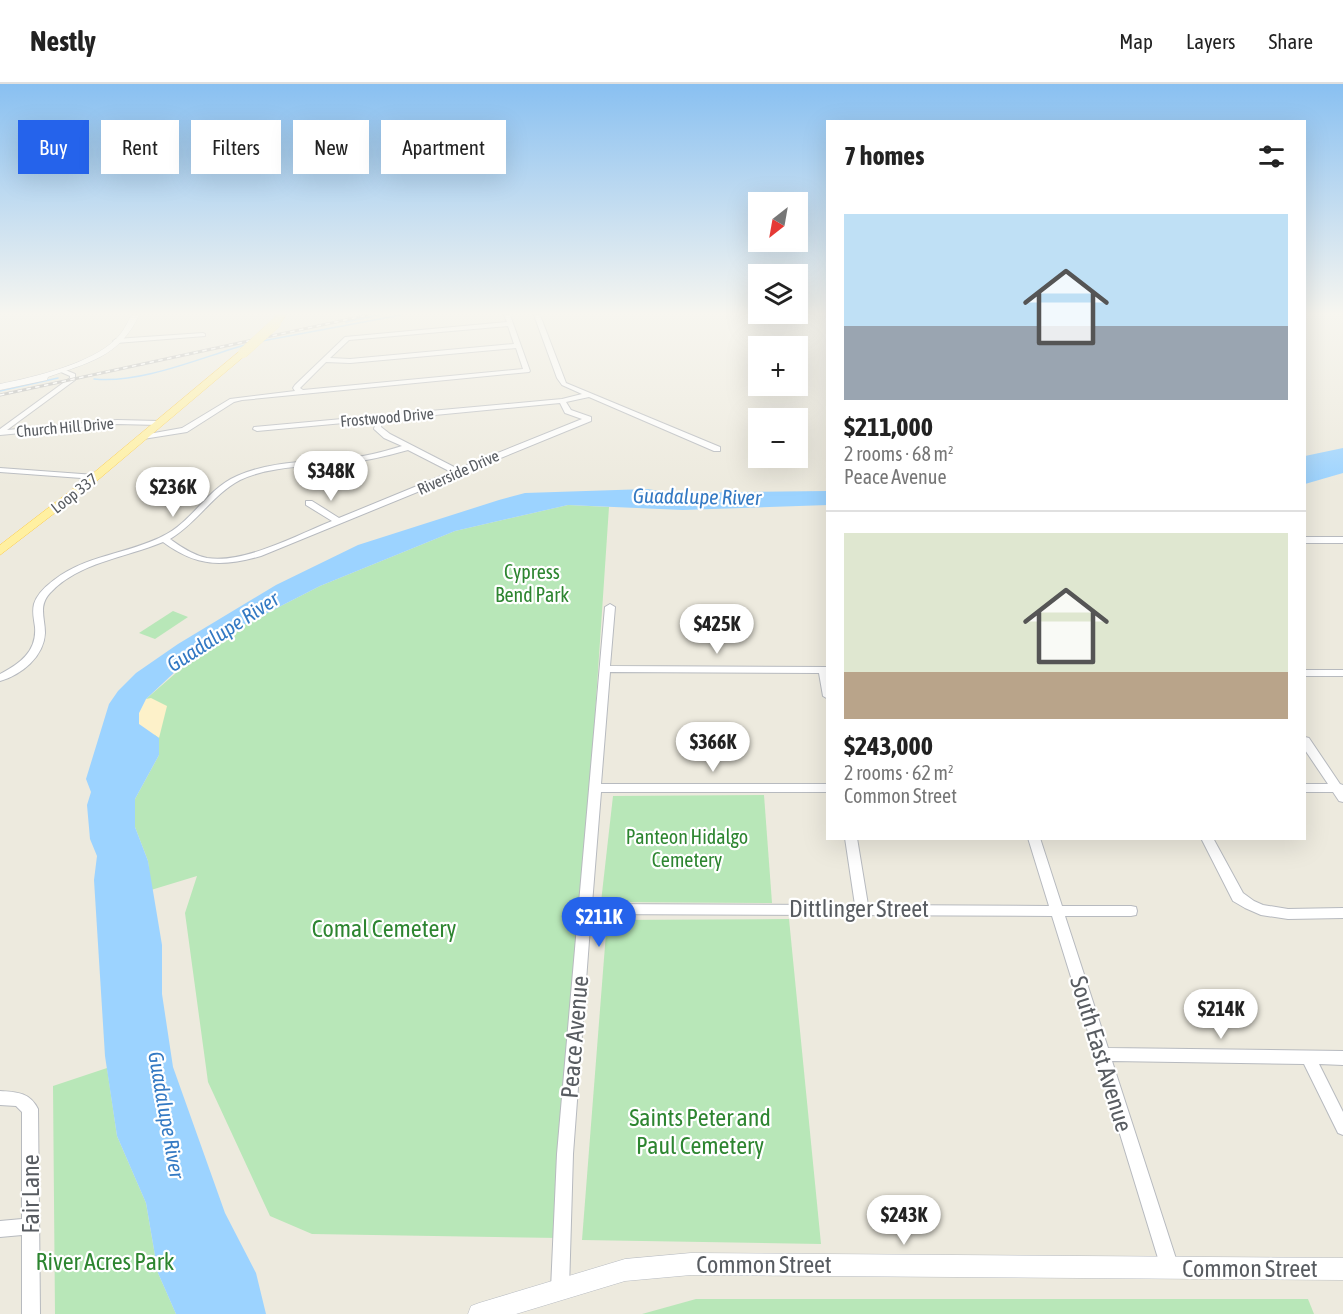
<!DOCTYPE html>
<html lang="en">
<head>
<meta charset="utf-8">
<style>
	:root { --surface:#fff; --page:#f6f6f6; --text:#222; --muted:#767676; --line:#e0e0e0; --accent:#2563eb }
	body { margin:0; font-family:"Asap Condensed",sans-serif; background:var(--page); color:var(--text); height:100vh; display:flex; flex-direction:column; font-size:22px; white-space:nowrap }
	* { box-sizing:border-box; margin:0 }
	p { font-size:20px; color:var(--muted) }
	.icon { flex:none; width:33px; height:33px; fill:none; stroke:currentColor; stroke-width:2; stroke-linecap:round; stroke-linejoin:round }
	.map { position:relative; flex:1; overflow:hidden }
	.side { position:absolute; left:826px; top:36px; width:480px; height:720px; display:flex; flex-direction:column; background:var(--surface); border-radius:0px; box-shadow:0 6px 24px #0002 }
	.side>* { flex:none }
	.hud { position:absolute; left:18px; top:36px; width:570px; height:54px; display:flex; gap:12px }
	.needle { width:39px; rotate:211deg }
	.buttons { position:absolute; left:748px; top:108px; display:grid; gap:12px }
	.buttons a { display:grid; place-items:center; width:60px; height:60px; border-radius:0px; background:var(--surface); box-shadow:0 6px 24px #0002; font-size:30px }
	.price { position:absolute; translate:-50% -51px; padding:0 14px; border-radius:21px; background:#fff; color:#222; font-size:20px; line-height:39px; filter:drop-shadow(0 2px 3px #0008) }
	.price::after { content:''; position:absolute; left:50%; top:36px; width:18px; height:14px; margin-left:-9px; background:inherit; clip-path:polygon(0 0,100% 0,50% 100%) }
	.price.on { background:var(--accent); color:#fff }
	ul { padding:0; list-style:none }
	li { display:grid; align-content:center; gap:12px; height:318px; padding:0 18px }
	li+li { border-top:2px solid var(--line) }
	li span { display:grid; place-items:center; height:186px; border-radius:0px; color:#555 }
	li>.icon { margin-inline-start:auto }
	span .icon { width:108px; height:108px; fill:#fffc; stroke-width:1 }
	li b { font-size:26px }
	h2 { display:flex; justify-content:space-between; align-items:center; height:72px; padding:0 18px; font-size:26px }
	.tag { padding:0 21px; border-radius:0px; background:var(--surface); box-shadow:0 6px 24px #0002; font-size:21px; line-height:54px }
	.tag.on { background:var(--accent); color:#fff }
	header { display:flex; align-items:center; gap:36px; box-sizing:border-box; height:84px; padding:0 30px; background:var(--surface); border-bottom:2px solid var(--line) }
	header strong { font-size:28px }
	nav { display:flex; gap:33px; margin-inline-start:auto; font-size:21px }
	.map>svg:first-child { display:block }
</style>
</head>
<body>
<header>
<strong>Nestly</strong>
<nav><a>Map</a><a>Layers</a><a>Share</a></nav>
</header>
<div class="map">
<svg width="1343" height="1230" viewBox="0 0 1343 1230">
	<rect width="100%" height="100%" fill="#edeade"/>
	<!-- green -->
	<g fill="#b8e7b8">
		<polygon points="568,421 609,423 560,1154 312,1150 270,1132 208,998 185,829 197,792 151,806 148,777 135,743 135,715 159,671 146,615 199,569 238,544 320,502 455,447"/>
		<polygon points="173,527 188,533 155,555 139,549"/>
		<polygon points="764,711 772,819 601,818 613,712"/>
		<polygon points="789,835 821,1160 582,1156 607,836"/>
		<polygon points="107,984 117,1052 146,1119 158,1189 176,1230 55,1230 53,1002"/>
		<polygon points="696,1215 1308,1215 1314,1230 642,1230"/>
	</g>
	<!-- sand -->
	<polygon fill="#fdf1c9" points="151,614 167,622 159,654 139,640 139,629 146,615"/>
	<!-- water -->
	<g fill="#9cd3ff">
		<polygon points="1343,364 1343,389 1305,400 1305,372"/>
		<polygon points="647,405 674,409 828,407 828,421 683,426 568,421 455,447 320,502 238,544 178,585 146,615 139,629 139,640 159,654 159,671 135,715 135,743 148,777 162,861 162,910 173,983 225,1129 256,1189 266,1230 176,1230 158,1189 146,1119 117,1052 105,972 94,796 97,772 90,755 87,721 91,708 86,695 109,620 118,607 136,589 178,560 276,501 358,461 499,416 525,409"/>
	</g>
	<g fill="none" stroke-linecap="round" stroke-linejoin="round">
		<!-- stream -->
		<g stroke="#9cd3ff" stroke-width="1.5">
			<polyline points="346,238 379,231"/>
			<polyline points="262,257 401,231"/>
			<path d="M94,295C142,300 202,273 248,260"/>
			<polyline points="0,307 58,294"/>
		</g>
		<defs>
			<g id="street">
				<path d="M504,231H510L530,287L529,288L242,316L234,318L187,348L143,355L139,353L143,351L182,344L230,315L295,307L293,304L295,301L345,253L507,238ZM508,242L514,260L350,275L330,274L349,256ZM516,264L523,285L303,306L300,304L326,278L350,279Z"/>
				<path d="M534,231H540L566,299L720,363V367H714L589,313L566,318L571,326L591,333V337L261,472C222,483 197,483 163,458C125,474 79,478 50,509C38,522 45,534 45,549C44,573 21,591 0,597V590C20,580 37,567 35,543C34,535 32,528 34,520C37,510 46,502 54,496C86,471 128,470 163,452C192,438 207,405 237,392C270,377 308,378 344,375C363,373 383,368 402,362L384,354L374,345L376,336L257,347L253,345L254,343L562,315L582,310L562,301L557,294ZM560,319L565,329L582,335L458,385L390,350L381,343L383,336ZM408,366L451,388L339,434L312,417H306V421L332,437C297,451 244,480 207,474C193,471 181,463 170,455C197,439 213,410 240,396C272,381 310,383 345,379C366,377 387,372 408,366Z"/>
				<polygon points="203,249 205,250 205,252 116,259 113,257 116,255"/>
				<polygon points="63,285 75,290 75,296 7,346 117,336 159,337 163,339 159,341 117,340 0,351 0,345 70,294 70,292 61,288 61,286"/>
				<polygon points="0,384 95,391 99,393 95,395 0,388"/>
				<rect x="1305" y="453" width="38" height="6"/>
				<polygon points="610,520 615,523 610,582 828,583 828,615 823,612 819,589 610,588 601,700 828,700 828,708 601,708 592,820 855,821 845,754 857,754 868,821 1049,822 1028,754 1040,754 1062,822 1131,822 1136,823 1137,827 1136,831 1131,832 1065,832 1108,964 1343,967 1343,981 1319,980 1343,1028 1343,1051 1338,1049 1304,980 1112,977 1179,1184 1176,1190 1170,1193 1164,1190 1161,1184 1097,975 1093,970 1094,967 1052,832 591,830 573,1070 569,1205 566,1211 560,1214 554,1211 551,1205 557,1070 605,523"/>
				<rect x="1305" y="586" width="38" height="6"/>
				<polygon points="1305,653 1309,654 1340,700 1343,701 1343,718 1339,717 1333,708 1305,708 1305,700 1328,700 1305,666"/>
				<polygon points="1201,754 1213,754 1243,809 1254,817 1263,821 1288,825 1343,824 1343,834 1288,835 1261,831 1245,824 1233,817"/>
				<path d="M0,1007C16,1008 30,1008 38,1025L40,1230H22V1151L0,1153V1137L22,1135V1028L16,1022L0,1021Z"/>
			</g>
			<g id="secondary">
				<path d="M131,231H139C120,273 87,279 48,293L47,296L0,306V300C34,293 91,280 116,255C123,248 127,240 131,231Z"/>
				<polygon points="691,1169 1343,1174 1343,1196 691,1191 625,1197 516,1230 468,1230 471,1222 479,1219 625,1175"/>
			</g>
			<g id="primary">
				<polygon points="277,231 286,231 279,241 273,241 272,239"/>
				<polygon points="240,267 248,269 99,395 0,471 0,461 91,391"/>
			</g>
		</defs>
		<!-- street casing -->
		<use href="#street" stroke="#b7babf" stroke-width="2"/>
		<!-- secondary casing -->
		<use href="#secondary" stroke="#b8bcc2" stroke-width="1"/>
		<!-- primary casing -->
		<use href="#primary" stroke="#fecb46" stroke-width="1"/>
		<!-- street -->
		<use href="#street" fill="#fff" fill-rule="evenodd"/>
		<!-- secondary -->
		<use href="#secondary" fill="#fff" fill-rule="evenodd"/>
		<!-- primary -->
		<use href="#primary" fill="#fff0a1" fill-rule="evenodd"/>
		<defs>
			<polyline id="rail" points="0,311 368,231"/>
		</defs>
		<!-- rail casing -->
		<use href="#rail" stroke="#b3b4b4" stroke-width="3"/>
		<!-- rail -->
		<use href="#rail" stroke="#fff" stroke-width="1.5" stroke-dasharray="4.5" stroke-linecap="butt"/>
		<defs>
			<polyline id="primary-bridge" points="243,269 276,239"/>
		</defs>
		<!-- primary-bridge casing -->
		<use href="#primary-bridge" stroke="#fecb46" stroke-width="10" stroke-linecap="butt"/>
		<!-- primary-bridge -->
		<use href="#primary-bridge" stroke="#fff0a1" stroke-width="10"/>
	</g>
	<!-- sky -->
	<linearGradient id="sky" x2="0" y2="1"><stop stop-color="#89c0f1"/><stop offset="0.57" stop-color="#f7f6f0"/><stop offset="1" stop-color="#f7f6f0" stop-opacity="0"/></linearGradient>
	<rect width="1343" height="403" fill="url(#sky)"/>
	<g text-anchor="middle" stroke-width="4.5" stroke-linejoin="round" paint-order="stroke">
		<!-- far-street labels -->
		<g font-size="16" fill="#585c61" stroke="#fff">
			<text transform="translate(387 333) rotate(-5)" y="6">Frostwood Drive</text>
			<text transform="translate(65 343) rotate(-5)" y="6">Church Hill Drive</text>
			<text transform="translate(458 388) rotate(-24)" y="6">Riverside Drive</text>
			<text transform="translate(74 409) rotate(-38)" y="6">Loop 337</text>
		</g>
		<!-- park labels -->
		<g font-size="20" fill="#2d8530" stroke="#fff">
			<text x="532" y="495">Cypress<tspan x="532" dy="23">Bend Park</tspan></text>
			<text x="687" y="760">Panteon Hidalgo<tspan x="687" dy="23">Cemetery</tspan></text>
		</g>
		<!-- water labels -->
		<g font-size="21" font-style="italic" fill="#3379c3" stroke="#fff">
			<text transform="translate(697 413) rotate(1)" y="7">Guadalupe River</text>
			<text transform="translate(223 548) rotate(-33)" y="7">Guadalupe River</text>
			<text transform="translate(166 1031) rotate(80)" y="7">Guadalupe River</text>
		</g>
		<!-- near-street labels -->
		<g font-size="24" fill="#585c61" stroke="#fff">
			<text x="859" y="833">Dittlinger Street</text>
			<text transform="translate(575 953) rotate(-85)" y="8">Peace Avenue</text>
			<text transform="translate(1101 970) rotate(73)" y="8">South East Avenue</text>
			<text transform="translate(31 1110) rotate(-90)" y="8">Fair Lane</text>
			<text x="764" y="1189">Common Street</text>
			<text x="1250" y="1193">Common Street</text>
		</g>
		<!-- near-park labels -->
		<g font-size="24" fill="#2d8530" stroke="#fff">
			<text x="384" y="853">Comal Cemetery</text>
			<text x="700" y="1042">Saints Peter and<tspan x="700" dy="28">Paul Cemetery</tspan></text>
			<text x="105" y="1186">River Acres Park</text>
		</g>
	</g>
</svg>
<div class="buttons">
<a><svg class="needle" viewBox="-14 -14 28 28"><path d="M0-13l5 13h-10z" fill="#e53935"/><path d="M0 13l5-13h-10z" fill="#767676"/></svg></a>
<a><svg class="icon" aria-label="layers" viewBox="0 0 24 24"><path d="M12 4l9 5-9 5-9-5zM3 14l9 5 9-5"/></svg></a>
<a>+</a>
<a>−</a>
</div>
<b class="price" style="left:331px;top:418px">$348K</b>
<b class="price" style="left:173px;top:434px">$236K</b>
<b class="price" style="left:717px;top:571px">$425K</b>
<b class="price" style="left:713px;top:689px">$366K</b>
<b class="price on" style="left:599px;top:864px">$211K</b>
<b class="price" style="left:1221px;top:956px">$214K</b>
<b class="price" style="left:904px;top:1162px">$243K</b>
<div class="hud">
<a class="tag on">Buy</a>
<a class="tag">Rent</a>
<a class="tag">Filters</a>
<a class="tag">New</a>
<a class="tag">Apartment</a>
</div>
<section class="side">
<h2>7 homes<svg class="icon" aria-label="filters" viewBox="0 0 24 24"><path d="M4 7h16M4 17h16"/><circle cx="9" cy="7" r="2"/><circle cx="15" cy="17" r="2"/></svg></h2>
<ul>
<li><span style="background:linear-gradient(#bfe0f5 60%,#9aa5b1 0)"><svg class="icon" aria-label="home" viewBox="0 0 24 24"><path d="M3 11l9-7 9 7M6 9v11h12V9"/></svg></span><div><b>$211,000</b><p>2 rooms · 68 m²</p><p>Peace Avenue</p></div></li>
<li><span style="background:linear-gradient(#dfe7d0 75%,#b9a48a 0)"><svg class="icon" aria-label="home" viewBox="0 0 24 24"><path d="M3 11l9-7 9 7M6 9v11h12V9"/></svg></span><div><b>$243,000</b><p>2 rooms · 62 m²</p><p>Common Street</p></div></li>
</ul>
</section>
</div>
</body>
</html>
